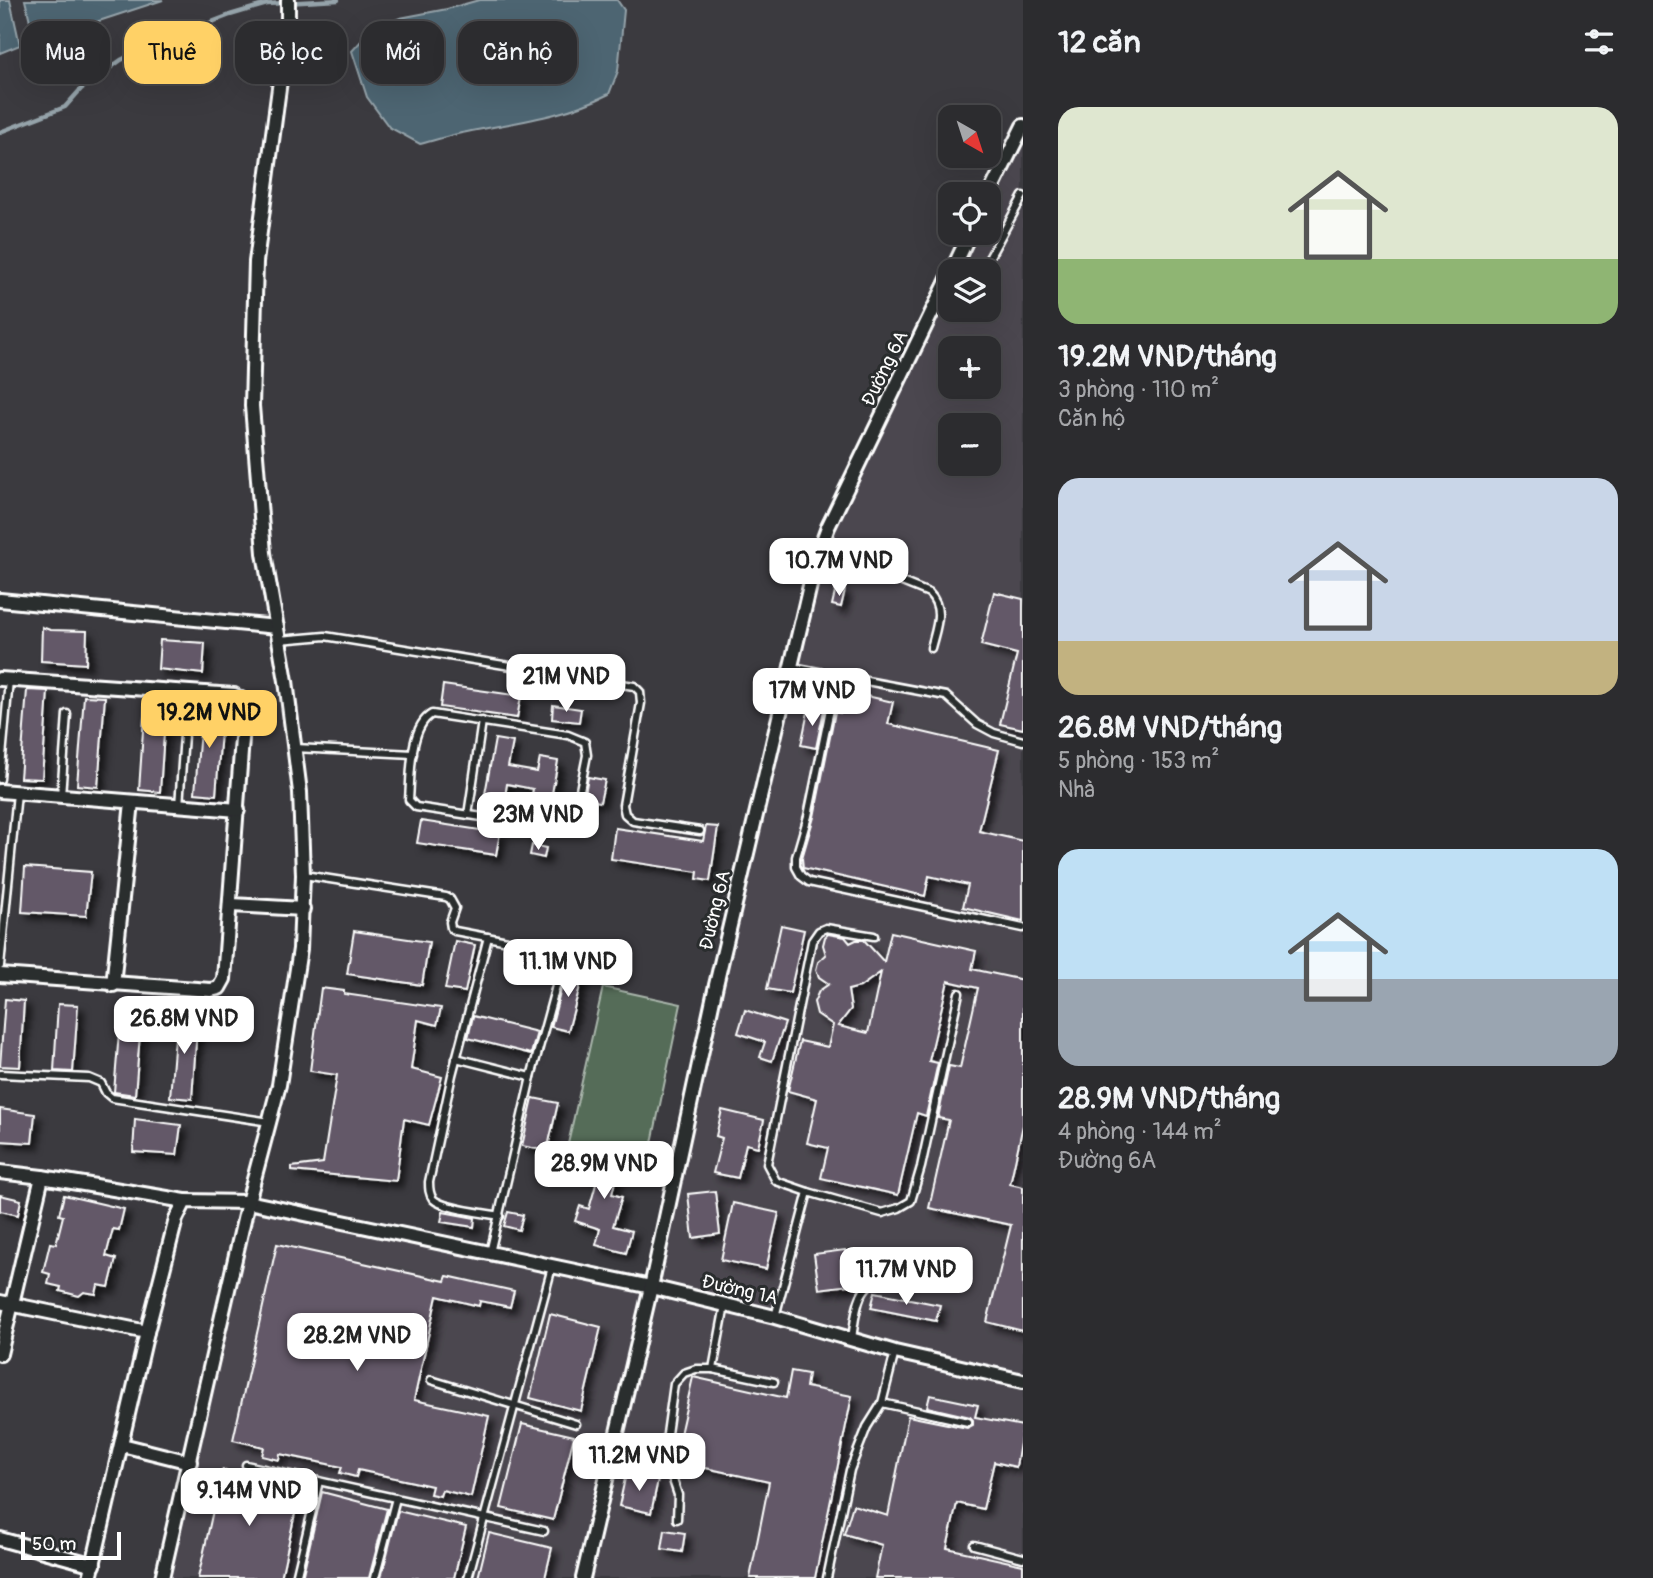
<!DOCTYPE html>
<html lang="vi">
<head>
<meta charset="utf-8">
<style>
	:root { --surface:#2c2c2f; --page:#38383b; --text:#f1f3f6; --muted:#a6a7aa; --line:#48484b; --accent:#ffd166 }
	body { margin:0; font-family:Pangolin,sans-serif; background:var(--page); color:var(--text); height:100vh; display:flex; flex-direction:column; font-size:26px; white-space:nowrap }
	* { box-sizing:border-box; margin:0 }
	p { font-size:23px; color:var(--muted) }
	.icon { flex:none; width:38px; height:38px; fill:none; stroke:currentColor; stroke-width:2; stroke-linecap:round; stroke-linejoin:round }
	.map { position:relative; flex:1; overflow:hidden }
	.side { display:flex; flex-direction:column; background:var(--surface); width:630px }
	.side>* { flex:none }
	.top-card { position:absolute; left:21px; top:21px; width:665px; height:63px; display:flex; gap:14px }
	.needle { width:46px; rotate:141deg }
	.fabs { position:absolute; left:938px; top:105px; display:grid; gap:14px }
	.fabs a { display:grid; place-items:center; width:63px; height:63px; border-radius:14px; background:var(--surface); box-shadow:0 7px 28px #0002,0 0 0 2px var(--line); font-size:35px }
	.scale { position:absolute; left:21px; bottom:18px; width:100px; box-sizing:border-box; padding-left:7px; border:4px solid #fff; border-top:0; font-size:19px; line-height:24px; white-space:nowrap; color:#fff; -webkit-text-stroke:5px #2a2d2e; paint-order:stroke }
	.price { position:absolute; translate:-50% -60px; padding:0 16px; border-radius:14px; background:#fff; color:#222; font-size:23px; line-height:46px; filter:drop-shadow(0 2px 4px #0008) }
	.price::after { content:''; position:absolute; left:50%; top:42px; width:21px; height:16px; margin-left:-10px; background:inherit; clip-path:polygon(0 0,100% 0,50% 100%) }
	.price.current { background:var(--accent); color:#111 }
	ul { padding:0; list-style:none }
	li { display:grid; align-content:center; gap:14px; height:371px; padding:0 35px }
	li span { display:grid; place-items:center; height:217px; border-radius:21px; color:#555 }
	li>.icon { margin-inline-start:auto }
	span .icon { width:126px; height:126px; fill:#fffc; stroke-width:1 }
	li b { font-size:30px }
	h2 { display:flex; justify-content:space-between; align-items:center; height:84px; padding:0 35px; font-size:30px }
	.tag { padding:0 24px; border-radius:21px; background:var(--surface); box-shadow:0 7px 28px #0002,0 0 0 2px var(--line); font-size:24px; line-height:63px }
	.tag.current { background:var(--accent); color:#111 }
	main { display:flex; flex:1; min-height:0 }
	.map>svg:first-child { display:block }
</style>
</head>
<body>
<main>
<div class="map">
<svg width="1023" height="1578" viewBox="0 0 1023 1578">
	<defs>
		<filter id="shadow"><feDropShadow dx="6" dy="6" stdDeviation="3.5" flood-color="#0009"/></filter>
	</defs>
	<rect width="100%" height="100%" fill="#3b3a3f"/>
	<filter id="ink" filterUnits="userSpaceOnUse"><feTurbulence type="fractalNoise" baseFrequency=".0143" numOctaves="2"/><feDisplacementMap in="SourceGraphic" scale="14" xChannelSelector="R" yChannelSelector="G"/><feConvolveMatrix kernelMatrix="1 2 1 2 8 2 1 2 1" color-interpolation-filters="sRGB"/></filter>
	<g filter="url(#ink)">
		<!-- built -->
		<path fill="#4b474f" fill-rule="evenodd" d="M1023,136V1578H167L253,1207L645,1291L719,993L821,559L832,528L950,285V310H989V271H957L976,233H989V206ZM950,348H989V387H950ZM950,425H989V464H950Z"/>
		<!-- green -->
		<polygon fill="#556c58" stroke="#aab6ac" stroke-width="2" points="603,987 681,1004 648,1162 568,1144"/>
		<!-- water -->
		<g fill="#4e6572" stroke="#95a3aa" stroke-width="2">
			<polygon points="0,0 10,0 20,45 0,53"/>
			<polygon points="25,0 163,0 35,42"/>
			<path d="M479,0H617L624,10L618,71L609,94C564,117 516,122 467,132C451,135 435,140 420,144L389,127L367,97L352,51L371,30L400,18L447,9Z"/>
		</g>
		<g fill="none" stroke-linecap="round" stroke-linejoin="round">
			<!-- stream -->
			<polyline stroke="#95a3aa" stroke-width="4.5" points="0,132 65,107 81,89 121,60 152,45 230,15 267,4 338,0"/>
		</g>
		<!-- building -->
		<g fill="#635968" stroke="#fff" stroke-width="2" fill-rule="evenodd" filter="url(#shadow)">
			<polygon points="836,588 845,590 841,607 832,605"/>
			<polygon points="994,592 1023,599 1023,729 1000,724 1017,654 981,645"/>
			<polygon points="42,627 50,630 87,631 86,664 41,661"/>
			<polygon points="160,640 205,643 203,674 158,669"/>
			<polygon points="443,685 521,696 517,718 440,707"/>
			<polygon points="27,690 48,691 42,779 20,778"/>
			<polygon points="845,691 893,702 888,724 999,750 979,831 1023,841 1023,921 963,907 968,885 929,876 925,896 803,868 802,858 814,817 835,712 840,713"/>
			<polygon points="84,696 105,697 98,787 77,785"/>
			<polygon points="145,701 166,703 160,792 139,790"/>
			<polygon points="202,704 223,706 216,795 195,793"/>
			<polygon points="553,705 581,709 579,722 552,719"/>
			<polygon points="809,707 824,710 816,748 801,745"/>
			<polygon points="495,739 513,742 508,767 537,772 540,758 558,761 550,804 531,801 533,789 507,784 503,809 483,805"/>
			<polygon points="588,777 605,780 600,802 584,799"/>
			<polygon points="421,821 500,833 496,855 417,843"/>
			<polygon points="706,826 718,827 710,881 697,879 698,872 611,859 615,828 703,841"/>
			<polygon points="532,845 546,848 544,858 530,855"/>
			<polygon points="25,867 91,872 86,916 22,912"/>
			<polygon points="781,925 804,930 790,993 767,989"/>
			<polygon points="354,931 429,942 422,985 347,974"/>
			<path d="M891,932L976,951L972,969L1023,980V1125L1010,1184L1023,1187V1331L987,1322L1011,1225L929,1208L949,1120L938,1118L949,1066L960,1068L978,988L948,981L929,1061L938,1063L926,1116L917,1113L898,1195L821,1178L828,1148L807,1143L817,1099L788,1091L800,1041L828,1047L833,1025L817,1014L814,1002L819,991L829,984L819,977L816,970L818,962L826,955L823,945L825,937L828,934L845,937L850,943L856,940H864L884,962ZM881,972L868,1033L838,1026L851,1009L848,990L860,987Z"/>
			<polygon points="455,941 475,945 465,992 445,989"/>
			<polygon points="567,967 584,971 568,1031 551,1027"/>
			<polygon points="321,988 344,991 344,994 441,1008 437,1025 418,1020 411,1069 442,1077 429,1125 404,1119 396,1181 292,1171 292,1167 323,1163 337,1075 310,1071"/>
			<polygon points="5,999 24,1001 20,1067 0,1066"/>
			<polygon points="58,1004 78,1005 73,1072 54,1071"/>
			<polygon points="121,1009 142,1010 135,1095 114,1092"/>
			<polygon points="745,1010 785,1023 772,1061 760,1057 765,1042 738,1033"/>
			<polygon points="177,1013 198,1014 192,1099 170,1097"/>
			<polygon points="473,1016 537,1032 531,1054 468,1038"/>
			<polygon points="533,1098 558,1103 547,1151 522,1146"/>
			<polygon points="0,1109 35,1114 32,1143 0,1141"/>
			<polygon points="722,1110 764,1120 758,1147 746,1144 738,1178 713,1173 722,1138 716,1136"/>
			<polygon points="135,1119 181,1125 177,1155 133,1152"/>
			<polygon points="587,1148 624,1157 621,1169 618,1169 612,1194 622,1197 613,1226 632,1231 626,1253 596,1245 600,1229 575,1221 580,1206 589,1209 598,1177 582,1173"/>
			<polygon points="715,1191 720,1234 693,1238 688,1194"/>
			<polygon points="0,1195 21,1200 18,1215 0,1211"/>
			<polygon points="64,1195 124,1209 119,1230 113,1229 106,1256 116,1259 109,1287 98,1285 96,1294 84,1292 79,1296 60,1291 61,1287 48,1284 50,1274 43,1272 50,1243 56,1244 63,1216 59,1215"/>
			<polygon points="733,1203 779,1213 766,1269 721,1260"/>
			<polygon points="443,1212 475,1218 474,1227 441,1222"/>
			<polygon points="508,1212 523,1215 519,1230 504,1226"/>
			<polygon points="277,1244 445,1281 447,1276 514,1291 510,1307 480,1301 479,1306 437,1296 414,1400 489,1416 471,1497 442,1490 440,1496 430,1494 432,1486 358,1470 356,1477 340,1473 342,1467 280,1454 279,1460 262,1456 264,1447 233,1440"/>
			<polygon points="845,1250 850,1285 819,1289 814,1254"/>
			<polygon points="875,1292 940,1305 936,1321 871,1308"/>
			<polygon points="550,1314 601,1327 581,1411 530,1398"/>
			<polygon points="791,1371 808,1374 806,1387 852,1396 815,1578 750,1578 769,1482 674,1461 693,1377 786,1398"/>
			<polygon points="930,1395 978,1405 975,1417 1023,1426 1016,1467 994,1462 983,1509 957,1503 947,1548 1023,1565 1023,1578 875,1578 882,1545 844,1534 853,1505 888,1516 908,1416 967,1428 973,1425 973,1420 970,1417 927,1407"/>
			<polygon points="522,1424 574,1436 553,1520 501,1508"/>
			<polygon points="222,1470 301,1486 281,1578 198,1578"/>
			<polygon points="626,1474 658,1480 651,1513 619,1506"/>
			<polygon points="322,1492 387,1509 369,1578 302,1578"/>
			<polygon points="398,1511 466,1527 454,1578 381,1578"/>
			<polygon points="665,1530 685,1533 682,1552 662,1549"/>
			<polygon points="489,1533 552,1548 545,1578 478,1578"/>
		</g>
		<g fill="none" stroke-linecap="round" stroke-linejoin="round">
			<defs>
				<g id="service">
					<polyline points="982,271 1023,196"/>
					<polyline points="969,311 969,310"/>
					<path d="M820,549L929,593C945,609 936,628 931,648"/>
					<polyline points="279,640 325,636 634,686 640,692 641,703 623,805 625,814 633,821 700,831"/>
					<polyline points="792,667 946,696 977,724 994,733 1023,741"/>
					<polyline points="837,675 808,816 796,857 796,867 801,876 809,882 1023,928"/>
					<path d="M432,714L568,735L585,742L587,755L574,820L569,828L562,829L416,807L409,800C411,776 409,726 432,714Z"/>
					<polyline points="295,748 413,754"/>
					<polyline points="0,779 9,680"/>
					<polyline points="61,796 67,714"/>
					<polyline points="179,806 187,692"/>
					<polyline points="468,815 482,721"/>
					<polyline points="304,875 446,897 450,899 455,908 450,922 451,928 455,931 550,949 558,954 562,964 531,1077 490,1253"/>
					<path d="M488,937L452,1075L429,1182C429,1188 429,1194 433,1199C443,1209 485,1213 500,1216"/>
					<polyline points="0,966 17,793"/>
					<polyline points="456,1058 531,1077"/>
					<polyline points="0,1074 89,1078 101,1083 106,1093 112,1098 270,1122"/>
					<polyline points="808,1192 776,1181 767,1164 812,941 819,931 826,928 874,936"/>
					<polyline points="725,1305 713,1369 774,1382"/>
					<polyline points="775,1317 808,1192 882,1213 899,1208 911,1201 921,1167 959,993"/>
					<path d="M852,1339C854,1326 855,1309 861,1296C877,1263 927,1273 957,1275"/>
					<polyline points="431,1380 576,1424"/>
					<polyline points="882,1403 968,1422"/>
					<polyline points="246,1465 544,1531"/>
					<polyline points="677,1519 678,1495 667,1462 665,1448 674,1384 684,1373 696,1369 713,1369"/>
					<polyline points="974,1545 1023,1558"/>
					<polyline points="296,1578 319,1481"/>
					<polyline points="375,1578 396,1498"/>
					<polyline points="468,1578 552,1267"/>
					<polyline points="827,1578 850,1470 867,1427 882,1403 895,1352"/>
				</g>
				<g id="minor">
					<polyline points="989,195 1023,126"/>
					<polyline points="952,271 970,233"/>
					<polyline points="0,600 277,627"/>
					<polyline points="0,679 234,695 241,699 244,712 224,979 219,988 211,990 0,975"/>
					<polyline points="0,791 238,810"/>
					<polyline points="231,905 303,909"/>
					<polyline points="113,985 132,802"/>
					<polyline points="0,1172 42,1177 0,1354"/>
					<polyline points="42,1177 185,1201"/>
					<polyline points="0,1302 147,1332"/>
					<polyline points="122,1445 190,1462"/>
					<polyline points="0,1539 94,1565"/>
					<polyline points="90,1578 147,1332 176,1219 185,1201 248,1202 651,1287 775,1317 895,1352 1023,1381"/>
					<polyline points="162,1578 248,1202 279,1085 300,949 303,875 300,792 286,681 264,553 252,406 256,262 288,20 288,0"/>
					<polyline points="583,1578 651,1287 716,985 816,560 828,527 950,275"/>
				</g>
			</defs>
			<!-- service casing -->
			<use href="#service" stroke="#fff" stroke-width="11"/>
			<!-- minor casing -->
			<use href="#minor" stroke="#fff" stroke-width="18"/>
			<!-- service -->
			<use href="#service" stroke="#2a2d2e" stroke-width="6"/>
			<!-- minor -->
			<use href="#minor" stroke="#2a2d2e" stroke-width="12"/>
		</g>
	</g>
	<g text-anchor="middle" stroke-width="6" stroke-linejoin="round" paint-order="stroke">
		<!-- street labels -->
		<g font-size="19" fill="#fff" stroke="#2a2d2e">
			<text transform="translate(884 368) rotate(-64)" y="7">Đường 6A</text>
			<text transform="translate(714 910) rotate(-77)" y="7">Đường 6A</text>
			<text transform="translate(740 1289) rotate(13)" y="7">Đường 1A</text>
		</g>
	</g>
</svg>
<div class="fabs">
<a><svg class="needle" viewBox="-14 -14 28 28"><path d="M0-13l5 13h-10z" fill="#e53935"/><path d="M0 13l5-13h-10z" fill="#a6a7aa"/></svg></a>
<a><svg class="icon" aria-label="locate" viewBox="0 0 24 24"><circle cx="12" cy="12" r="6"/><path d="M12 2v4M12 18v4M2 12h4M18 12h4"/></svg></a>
<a><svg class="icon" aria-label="layers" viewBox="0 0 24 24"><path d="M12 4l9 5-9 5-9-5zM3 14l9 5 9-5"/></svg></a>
<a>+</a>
<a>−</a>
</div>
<div class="scale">50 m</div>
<b class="price" style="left:839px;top:598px">10.7M VND</b>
<b class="price" style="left:566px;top:714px">21M VND</b>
<b class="price" style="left:812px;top:728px">17M VND</b>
<b class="price current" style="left:209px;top:750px">19.2M VND</b>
<b class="price" style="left:538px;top:852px">23M VND</b>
<b class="price" style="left:568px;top:999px">11.1M VND</b>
<b class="price" style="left:184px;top:1056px">26.8M VND</b>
<b class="price" style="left:604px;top:1201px">28.9M VND</b>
<b class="price" style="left:906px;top:1307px">11.7M VND</b>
<b class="price" style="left:357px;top:1373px">28.2M VND</b>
<b class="price" style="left:639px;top:1493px">11.2M VND</b>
<b class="price" style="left:249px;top:1528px">9.14M VND</b>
<div class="top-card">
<a class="tag">Mua</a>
<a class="tag current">Thuê</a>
<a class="tag">Bộ lọc</a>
<a class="tag">Mới</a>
<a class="tag">Căn hộ</a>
</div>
</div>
<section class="side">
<h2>12 căn<svg class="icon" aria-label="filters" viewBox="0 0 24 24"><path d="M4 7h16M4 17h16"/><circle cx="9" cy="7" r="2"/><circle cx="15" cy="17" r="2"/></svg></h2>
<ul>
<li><span style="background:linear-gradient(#dfe7d0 70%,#8fb573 0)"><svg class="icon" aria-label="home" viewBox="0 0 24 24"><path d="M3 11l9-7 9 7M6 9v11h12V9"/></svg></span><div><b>19.2M VND/tháng</b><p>3 phòng · 110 m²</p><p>Căn hộ</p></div></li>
<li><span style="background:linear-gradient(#c9d6e8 75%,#c2b280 0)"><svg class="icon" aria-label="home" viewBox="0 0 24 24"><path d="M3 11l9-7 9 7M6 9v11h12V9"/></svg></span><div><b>26.8M VND/tháng</b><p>5 phòng · 153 m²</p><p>Nhà</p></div></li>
<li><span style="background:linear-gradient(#bfe0f5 60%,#9aa5b1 0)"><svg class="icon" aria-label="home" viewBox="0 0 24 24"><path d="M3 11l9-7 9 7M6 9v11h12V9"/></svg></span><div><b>28.9M VND/tháng</b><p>4 phòng · 144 m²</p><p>Đường 6A</p></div></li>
</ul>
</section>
</main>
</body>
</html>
